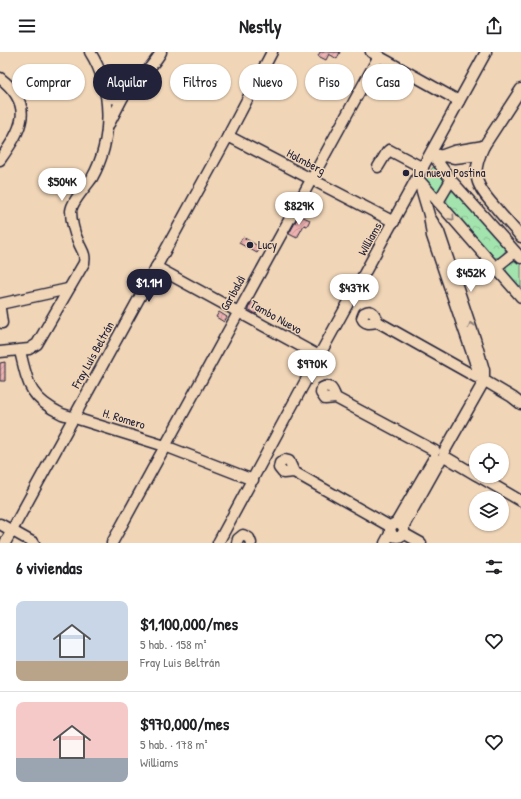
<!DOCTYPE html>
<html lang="es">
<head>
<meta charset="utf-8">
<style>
	:root { --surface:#fff; --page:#f6f6f6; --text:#202124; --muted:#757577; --line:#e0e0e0; --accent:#22223b }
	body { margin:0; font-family:"Patrick Hand",sans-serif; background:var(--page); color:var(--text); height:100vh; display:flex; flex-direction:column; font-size:15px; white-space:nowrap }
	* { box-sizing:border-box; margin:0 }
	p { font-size:13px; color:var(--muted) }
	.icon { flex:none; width:22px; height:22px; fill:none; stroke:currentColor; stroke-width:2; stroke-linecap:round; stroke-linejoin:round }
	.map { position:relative; height:491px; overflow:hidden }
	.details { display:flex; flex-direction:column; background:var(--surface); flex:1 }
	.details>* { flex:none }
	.top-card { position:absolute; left:12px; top:12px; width:497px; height:36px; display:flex; gap:8px }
	.fabs { position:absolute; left:469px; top:391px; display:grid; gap:8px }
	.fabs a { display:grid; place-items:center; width:40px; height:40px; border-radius:50%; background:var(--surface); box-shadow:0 1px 3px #0004; font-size:20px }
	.price { position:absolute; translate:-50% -34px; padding:0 9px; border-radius:14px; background:#fff; color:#222; font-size:13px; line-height:26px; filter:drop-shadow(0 1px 2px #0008) }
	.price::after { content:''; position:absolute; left:50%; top:24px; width:12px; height:9px; margin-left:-6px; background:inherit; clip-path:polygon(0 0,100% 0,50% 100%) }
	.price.current { background:var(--accent); color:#fff }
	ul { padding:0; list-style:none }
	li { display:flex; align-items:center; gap:12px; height:100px; padding:0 16px }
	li+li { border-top:1px solid var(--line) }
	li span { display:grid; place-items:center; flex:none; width:112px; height:80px; border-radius:8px; color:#555 }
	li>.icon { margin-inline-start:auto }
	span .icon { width:48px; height:48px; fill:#fffc; stroke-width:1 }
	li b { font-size:17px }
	h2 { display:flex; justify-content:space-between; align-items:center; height:48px; padding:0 16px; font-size:17px }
	.chip { padding:0 14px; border-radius:18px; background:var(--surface); box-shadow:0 1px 3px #0004; font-size:14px; line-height:36px }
	.chip.current { background:var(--accent); color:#fff }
	header { display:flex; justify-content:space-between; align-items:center; height:52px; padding:0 16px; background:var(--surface); font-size:18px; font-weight:700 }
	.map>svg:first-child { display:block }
</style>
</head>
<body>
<header><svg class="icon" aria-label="menu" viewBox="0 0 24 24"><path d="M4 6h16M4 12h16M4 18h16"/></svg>Nestly<svg class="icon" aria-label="share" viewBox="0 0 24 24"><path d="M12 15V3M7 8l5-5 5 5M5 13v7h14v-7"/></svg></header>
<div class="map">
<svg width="521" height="491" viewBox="0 0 521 491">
	<defs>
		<pattern id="forest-crowns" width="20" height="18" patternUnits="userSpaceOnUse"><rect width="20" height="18" fill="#a3e4ae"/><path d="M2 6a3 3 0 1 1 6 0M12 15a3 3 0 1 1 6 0" fill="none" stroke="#8cc397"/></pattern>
		<pattern id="building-hatch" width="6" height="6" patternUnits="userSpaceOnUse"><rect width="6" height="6" fill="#eeb2b0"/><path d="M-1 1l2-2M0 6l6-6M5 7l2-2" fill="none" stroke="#cc9998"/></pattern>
	</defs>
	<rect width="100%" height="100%" fill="#f0d5b7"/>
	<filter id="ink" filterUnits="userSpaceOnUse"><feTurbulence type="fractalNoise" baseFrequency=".025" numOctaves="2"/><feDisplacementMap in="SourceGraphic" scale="8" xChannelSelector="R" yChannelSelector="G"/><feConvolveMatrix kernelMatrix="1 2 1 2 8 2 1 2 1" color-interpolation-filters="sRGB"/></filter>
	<g filter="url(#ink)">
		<!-- forest -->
		<g fill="url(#forest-crowns)" stroke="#628374">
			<polygon points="433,115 446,128 439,141 436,140 425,128"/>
			<polygon points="450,137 455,137 505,193 506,198 501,205 495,206 492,205 445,151 444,149"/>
			<polygon points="511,209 516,209 521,211 521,237 506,219 506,214"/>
		</g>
		<!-- building -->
		<g fill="url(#building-hatch)" stroke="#22223b">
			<polygon points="320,0 340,0 337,7 329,2 326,8 318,4"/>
			<polygon points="299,163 310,168 307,174 304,173 297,186 289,182"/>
			<polygon points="243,185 261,196 257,201 239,191"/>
			<polygon points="252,249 260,254 256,262 248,257"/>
			<polygon points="219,260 227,265 224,270 216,265"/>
			<polygon points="5,310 5,329 0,329 0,311"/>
		</g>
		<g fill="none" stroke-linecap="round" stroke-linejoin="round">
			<defs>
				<g id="minor">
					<polyline points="371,0 459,49"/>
					<path d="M0,26C36,54 21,78 0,108"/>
					<path d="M521,37L484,94C470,123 476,134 496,156C504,166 513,175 521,185"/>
					<path d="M106,41C110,46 115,49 122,45C130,41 157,8 161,0"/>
					<polyline points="109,72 123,45"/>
					<polyline points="228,84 394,170"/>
					<polyline points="432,102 451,128 521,206"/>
					<polyline points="432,102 455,106 480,103"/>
					<polyline points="443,103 454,99 484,94"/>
					<polyline points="378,115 387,100 389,98 423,116"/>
					<polyline points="418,126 429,163 432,184 477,316 477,324"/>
					<polyline points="420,129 521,245"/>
					<polyline points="438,150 451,128"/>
					<polyline points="431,167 439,180 475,287 484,318 484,324"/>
					<polyline points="156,215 319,304"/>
					<polyline points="495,216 515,200"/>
					<polyline points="0,252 68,237"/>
					<polyline points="0,257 2,271"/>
					<path d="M378,270C371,271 365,273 362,266L364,261C372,256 375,263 378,270L476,325"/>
					<path d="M20,299C28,332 29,346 62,362L165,394L253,428"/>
					<path d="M0,300L29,297L37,292L84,211C86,201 81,198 78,189C74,181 71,168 71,159C72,149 86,135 92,126C113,89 113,36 90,0"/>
					<polyline points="485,329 512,345 521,352"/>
					<path d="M336,346C333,339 331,331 322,336L321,341L325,347L336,346L435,399"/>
					<polyline points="444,400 483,331"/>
					<polyline points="444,404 476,423"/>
					<polyline points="294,420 289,409 285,408 280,411 279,416 283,421 294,420 391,475"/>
					<polyline points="478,424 521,449"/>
					<polyline points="396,471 434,406"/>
					<circle cx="397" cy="478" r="7"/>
					<polyline points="0,472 34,491"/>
					<polyline points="403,475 441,407"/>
					<polyline points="403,481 421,491"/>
					<polyline points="5,491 228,84 272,0"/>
					<polyline points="112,491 379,4"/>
					<polyline points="218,491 319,304 486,0"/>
					<polyline points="237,491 238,487 243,483 249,486 251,491"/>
					<polyline points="385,491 391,480"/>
				</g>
			</defs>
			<!-- minor casing -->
			<use href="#minor" stroke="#22223b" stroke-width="13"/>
			<!-- minor -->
			<use href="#minor" stroke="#f0d5b7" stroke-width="10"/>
		</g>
		<!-- one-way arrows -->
		<defs><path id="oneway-chevron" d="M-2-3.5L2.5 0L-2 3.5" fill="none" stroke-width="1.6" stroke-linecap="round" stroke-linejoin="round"/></defs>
		<g stroke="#897c79">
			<use href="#oneway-chevron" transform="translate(452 166) rotate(49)"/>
			<use href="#oneway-chevron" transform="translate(471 273) rotate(-109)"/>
		</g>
	</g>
	<!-- markers -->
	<g fill="#22223b" stroke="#f0d5b7" stroke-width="1.5">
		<circle cx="406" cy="121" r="4"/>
		<circle cx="250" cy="193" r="4"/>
	</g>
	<g text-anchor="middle" stroke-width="3" stroke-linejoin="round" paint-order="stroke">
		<!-- street labels -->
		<g font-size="12" fill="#22223b" stroke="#f0d5b7">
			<text transform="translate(306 110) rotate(28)" y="4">Holmberg</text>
			<text transform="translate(370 187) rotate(-61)" y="4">Williams</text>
			<text transform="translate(233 241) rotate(-61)" y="4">Garibaldi</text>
			<text transform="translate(276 265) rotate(29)" y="4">Tambo Nuevo</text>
			<text transform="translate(93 303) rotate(-61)" y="4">Fray Luis Beltrán</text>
			<text transform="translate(124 367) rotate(17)" y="4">H. Romero</text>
		</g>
		<!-- poi labels -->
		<g font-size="12" fill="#22223b" stroke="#f0d5b7" text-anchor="start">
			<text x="414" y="125">La nueva Postina</text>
			<text x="258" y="197">Lucy</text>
		</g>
	</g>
</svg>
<div class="fabs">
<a><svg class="icon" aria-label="locate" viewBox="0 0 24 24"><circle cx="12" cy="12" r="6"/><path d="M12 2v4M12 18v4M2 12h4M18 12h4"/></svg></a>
<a><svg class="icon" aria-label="layers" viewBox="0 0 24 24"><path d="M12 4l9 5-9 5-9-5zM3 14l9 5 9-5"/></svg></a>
</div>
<b class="price" style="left:62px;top:150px">$504K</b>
<b class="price" style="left:299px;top:174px">$829K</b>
<b class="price" style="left:471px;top:241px">$452K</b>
<b class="price current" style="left:149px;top:251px">$1.1M</b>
<b class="price" style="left:354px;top:256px">$437K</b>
<b class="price" style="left:312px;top:332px">$970K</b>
<div class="top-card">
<a class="chip">Comprar</a>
<a class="chip current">Alquilar</a>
<a class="chip">Filtros</a>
<a class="chip">Nuevo</a>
<a class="chip">Piso</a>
<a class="chip">Casa</a>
</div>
</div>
<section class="details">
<h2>6 viviendas<svg class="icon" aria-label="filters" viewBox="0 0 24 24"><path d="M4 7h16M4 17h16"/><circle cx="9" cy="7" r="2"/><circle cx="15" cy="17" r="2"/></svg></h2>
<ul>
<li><span style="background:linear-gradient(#c9d6e8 75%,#b9a48a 0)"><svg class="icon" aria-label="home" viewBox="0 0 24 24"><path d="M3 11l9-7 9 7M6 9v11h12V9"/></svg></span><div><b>$1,100,000/mes</b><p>5 hab. · 158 m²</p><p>Fray Luis Beltrán</p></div><svg class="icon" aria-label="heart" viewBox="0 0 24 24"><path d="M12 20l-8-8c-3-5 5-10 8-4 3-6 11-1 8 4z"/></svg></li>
<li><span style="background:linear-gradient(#f6c9c9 70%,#9aa5b1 0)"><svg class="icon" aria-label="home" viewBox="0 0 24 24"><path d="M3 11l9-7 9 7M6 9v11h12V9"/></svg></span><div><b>$970,000/mes</b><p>5 hab. · 178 m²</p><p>Williams</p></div><svg class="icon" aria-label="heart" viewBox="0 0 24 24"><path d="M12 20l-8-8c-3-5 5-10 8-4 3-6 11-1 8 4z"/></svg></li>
</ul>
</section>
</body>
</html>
